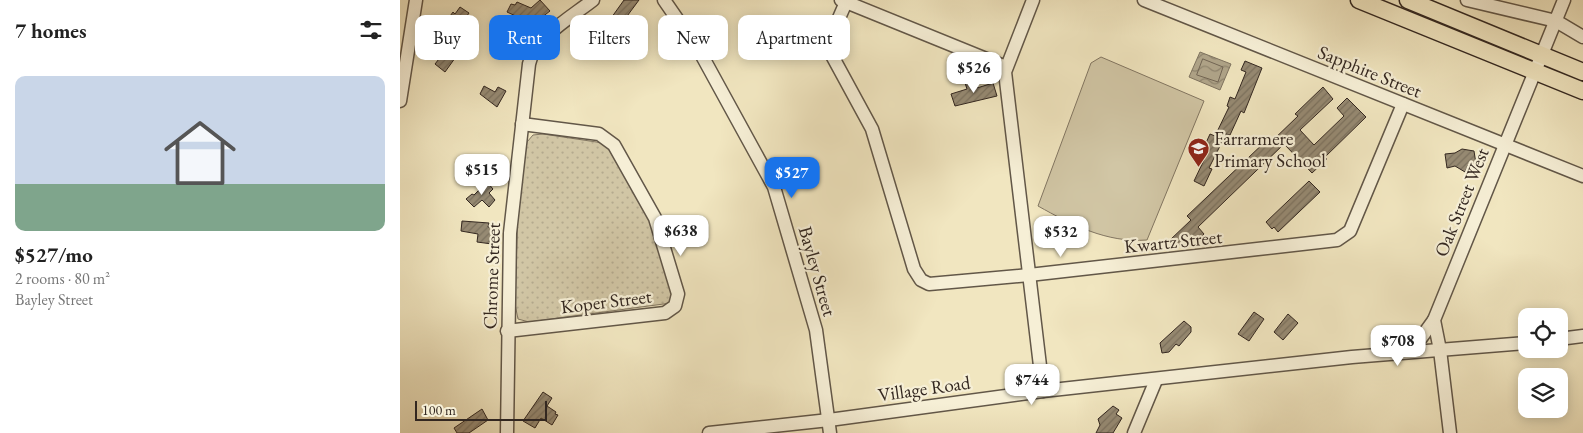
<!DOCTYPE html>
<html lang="en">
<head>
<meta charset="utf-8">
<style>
	:root { --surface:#fff; --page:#f2f2f2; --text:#222; --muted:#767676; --accent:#1a73e8 }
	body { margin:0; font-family:"EB Garamond",serif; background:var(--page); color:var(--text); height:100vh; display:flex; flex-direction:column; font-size:19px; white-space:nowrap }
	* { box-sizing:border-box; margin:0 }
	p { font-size:16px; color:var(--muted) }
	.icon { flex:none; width:28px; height:28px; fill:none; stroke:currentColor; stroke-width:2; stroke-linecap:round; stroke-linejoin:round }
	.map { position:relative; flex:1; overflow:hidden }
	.sheet { display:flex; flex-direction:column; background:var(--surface); width:400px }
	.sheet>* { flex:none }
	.top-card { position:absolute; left:15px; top:15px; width:475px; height:45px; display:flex; gap:10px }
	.buttons { position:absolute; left:1118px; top:308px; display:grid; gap:10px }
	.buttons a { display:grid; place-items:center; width:50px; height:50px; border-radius:10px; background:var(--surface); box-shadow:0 2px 12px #0003; font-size:25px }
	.scale { position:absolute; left:15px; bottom:12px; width:132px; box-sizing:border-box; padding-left:5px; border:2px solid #332720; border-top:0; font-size:14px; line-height:18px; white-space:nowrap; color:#332720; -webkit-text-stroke:4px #f6efd6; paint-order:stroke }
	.price { position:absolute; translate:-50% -42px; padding:0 11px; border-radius:10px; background:#fff; color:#222; font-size:16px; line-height:32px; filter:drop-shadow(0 1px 2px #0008) }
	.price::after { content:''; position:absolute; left:50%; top:30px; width:15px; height:11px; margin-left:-8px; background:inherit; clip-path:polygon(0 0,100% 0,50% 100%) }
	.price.selected { background:var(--accent); color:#fff }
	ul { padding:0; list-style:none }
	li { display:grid; align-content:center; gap:10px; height:265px; padding:0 15px }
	li span { display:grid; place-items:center; height:155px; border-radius:10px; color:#555 }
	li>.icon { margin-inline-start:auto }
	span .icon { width:90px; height:90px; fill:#fffc; stroke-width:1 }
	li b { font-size:21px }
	h2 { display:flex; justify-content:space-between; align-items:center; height:60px; padding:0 15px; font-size:21px }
	.tag { padding:0 18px; border-radius:10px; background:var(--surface); box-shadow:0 2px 12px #0003; font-size:18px; line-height:45px }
	.tag.selected { background:var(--accent); color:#fff }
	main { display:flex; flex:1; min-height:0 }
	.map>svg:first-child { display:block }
</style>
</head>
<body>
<main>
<section class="sheet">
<h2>7 homes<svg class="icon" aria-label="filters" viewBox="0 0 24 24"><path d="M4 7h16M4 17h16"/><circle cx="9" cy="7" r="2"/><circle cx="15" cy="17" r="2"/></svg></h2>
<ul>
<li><span style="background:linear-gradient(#c9d6e8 70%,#7fa58c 0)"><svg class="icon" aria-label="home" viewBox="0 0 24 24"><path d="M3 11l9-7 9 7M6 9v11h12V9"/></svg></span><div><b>$527/mo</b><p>2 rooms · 80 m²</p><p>Bayley Street</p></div></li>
</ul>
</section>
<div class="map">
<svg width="1183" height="433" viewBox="0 0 1183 433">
	<defs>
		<pattern id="park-dots" width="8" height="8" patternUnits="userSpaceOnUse" patternTransform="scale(1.25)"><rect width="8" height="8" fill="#d1c6a5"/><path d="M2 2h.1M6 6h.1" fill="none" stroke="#b4aa8e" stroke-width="1.8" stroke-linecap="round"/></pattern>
		<pattern id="water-waves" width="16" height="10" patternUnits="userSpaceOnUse" patternTransform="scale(1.25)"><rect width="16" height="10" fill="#b0a58a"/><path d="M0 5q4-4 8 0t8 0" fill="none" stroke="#908670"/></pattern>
		<pattern id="building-hatch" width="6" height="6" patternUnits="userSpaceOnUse" patternTransform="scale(1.25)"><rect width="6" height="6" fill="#968a73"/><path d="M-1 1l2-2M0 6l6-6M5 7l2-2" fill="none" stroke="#7b715e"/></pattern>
	</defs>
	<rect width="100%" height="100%" fill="#f1e6c0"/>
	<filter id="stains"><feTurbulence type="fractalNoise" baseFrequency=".004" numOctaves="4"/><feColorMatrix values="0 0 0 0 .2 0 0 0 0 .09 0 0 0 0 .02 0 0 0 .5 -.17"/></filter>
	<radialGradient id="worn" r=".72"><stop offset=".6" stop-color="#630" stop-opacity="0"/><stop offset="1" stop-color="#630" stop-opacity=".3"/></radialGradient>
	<!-- grass -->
	<path fill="#d1c6a5" stroke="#827662" d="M701,57L804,101L747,240C707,243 672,225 638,206L691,63Z"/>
	<!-- park -->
	<path fill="url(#park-dots)" stroke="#827662" d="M143,134L203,143C240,184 258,238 276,289L271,303L129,322L118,319L115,304L118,205L127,142L133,135Z"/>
	<!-- water -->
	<polygon fill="url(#water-waves)" stroke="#7e7360" points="800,52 831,64 820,90 789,77"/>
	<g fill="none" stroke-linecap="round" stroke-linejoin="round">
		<!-- shore -->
		<polygon stroke="#726655" stroke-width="1" points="803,59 823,67 818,82 797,75"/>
	</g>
	<!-- building -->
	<g fill="url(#building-hatch)" stroke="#332720">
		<polygon points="140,0 150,11 133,24 107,12 111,4 115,5 117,2 131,8"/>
		<polygon points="224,0 239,0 219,27 209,21"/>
		<polygon points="60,7 69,13 57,31 45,23 53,12 55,14"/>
		<polygon points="53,41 63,47 45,72 35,64"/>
		<polygon points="845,61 862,68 844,113 841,111 830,135 826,134 809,168 812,169 804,186 794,181 804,160 799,158 810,134 815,136 829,107 827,106 830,97 835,99 846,72 841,70"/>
		<polygon points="574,80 577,88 593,83 597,96 555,106 551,94 567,89 565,83"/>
		<polygon points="84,86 95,92 98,87 106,91 97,107 80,94"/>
		<polygon points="923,87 933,99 900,130 914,145 944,116 937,108 947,98 966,117 925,157 927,159 912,173 884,144 798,227 804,234 796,242 790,235 777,247 770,240 791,220 787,216 868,139 871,142 898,116 895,114"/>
		<polygon points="1062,149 1074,151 1076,164 1068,165 1065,172 1055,166 1047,168 1045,154 1055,153"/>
		<polygon points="909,181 920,192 878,232 874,227 872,229 866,222"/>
		<polygon points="87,182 93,189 89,193 95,200 89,207 82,200 74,207 66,199 72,194 74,195"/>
		<polygon points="62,221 89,223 88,227 94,227 92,244 77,242 78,234 61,231"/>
		<polygon points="854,312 864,319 849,341 838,334"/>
		<polygon points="888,314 898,323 883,340 874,332"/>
		<polygon points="784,321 791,327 791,332 779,346 776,344 769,352 762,353 760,343"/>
		<polygon points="143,392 152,398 147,406 156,412 155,414 158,415 152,425 141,418 135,428 123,421"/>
		<polygon points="713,406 719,410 716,414 722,418 713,433 696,433 700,425 698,419"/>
		<polygon points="82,409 88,420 69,433 57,433 54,428"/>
	</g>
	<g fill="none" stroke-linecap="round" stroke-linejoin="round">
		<defs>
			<g id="minor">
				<polyline points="264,0 300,52 374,187 416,330 430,433"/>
				<polyline points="441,0 606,67"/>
				<polyline points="633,0 605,72 643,391"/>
				<polyline points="744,0 1183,176"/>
				<polyline points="1067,0 1156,21 1183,37"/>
				<polyline points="446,2 429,41 429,50 472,129 514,269 521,280 529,284 629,275 937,240 950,231 1003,104"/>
				<polyline points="0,101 16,0"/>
				<polyline points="107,331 265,313 275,306 278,294 255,218 214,145 199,134 122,124"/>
				<polyline points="1159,339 1183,336"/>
				<polyline points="996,347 1021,338 1034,320"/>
				<path d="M107,433L110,233L129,64C134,38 173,16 193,0"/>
				<polyline points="309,433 429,420 643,391 952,357 1126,343"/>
				<polyline points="734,433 756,380"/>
				<polyline points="1050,433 1040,350 1034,320 1164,0"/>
			</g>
			<g id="major">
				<polyline points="959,0 1183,91"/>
				<polyline points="1008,0 1183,72"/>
			</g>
		</defs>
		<!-- minor casing -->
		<use href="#minor" stroke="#625748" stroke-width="15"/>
		<!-- major casing -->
		<use href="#major" stroke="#332720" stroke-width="19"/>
		<!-- minor -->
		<use href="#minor" stroke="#f6efd6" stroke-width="12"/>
		<!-- major -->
		<use href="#major" stroke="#f1e6c0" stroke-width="16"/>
	</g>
	<!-- icons -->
	<defs>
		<symbol id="school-pin" viewBox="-11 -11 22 30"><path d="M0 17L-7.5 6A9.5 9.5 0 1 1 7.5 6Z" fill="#8f2418" stroke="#f6efd6"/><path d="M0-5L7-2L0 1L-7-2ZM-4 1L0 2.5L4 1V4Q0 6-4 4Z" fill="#fff"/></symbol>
	</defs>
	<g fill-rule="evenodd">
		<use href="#school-pin" x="786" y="136" width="25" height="34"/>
	</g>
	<g text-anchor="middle" stroke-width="4.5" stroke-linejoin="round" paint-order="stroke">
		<!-- street labels -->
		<g font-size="19" fill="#332720" stroke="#f6efd6">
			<text transform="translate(970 71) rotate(22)" y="7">Sapphire Street</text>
			<text transform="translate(1061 202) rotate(-68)" y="7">Oak Street West</text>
			<text transform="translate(773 241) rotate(-6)" y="7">Kwartz Street</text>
			<text transform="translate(418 271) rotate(74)" y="7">Bayley Street</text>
			<text transform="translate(91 276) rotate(-88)" y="7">Chrome Street</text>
			<text transform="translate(206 301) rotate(-7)" y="7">Koper Street</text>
			<text transform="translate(524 388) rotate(-8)" y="7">Village Road</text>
		</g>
		<!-- poi labels -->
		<g font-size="19" fill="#332720" stroke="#f6efd6" text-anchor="start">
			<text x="814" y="145">Farrarmere<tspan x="814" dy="22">Primary School</tspan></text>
		</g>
	</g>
	<rect width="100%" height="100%" filter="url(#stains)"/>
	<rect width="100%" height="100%" fill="url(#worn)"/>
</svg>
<div class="buttons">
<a><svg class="icon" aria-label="locate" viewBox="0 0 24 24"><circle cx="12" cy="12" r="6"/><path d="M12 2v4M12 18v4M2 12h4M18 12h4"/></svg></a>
<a><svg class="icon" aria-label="layers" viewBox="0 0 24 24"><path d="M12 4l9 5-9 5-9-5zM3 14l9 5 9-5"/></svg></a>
</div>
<div class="scale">100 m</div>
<b class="price" style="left:574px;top:94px">$526</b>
<b class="price" style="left:82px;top:196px">$515</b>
<b class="price selected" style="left:392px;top:199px">$527</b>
<b class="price" style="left:281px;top:257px">$638</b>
<b class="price" style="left:661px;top:258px">$532</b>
<b class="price" style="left:998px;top:367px">$708</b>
<b class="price" style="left:632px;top:406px">$744</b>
<div class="top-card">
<a class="tag">Buy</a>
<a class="tag selected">Rent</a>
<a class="tag">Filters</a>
<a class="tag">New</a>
<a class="tag">Apartment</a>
</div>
</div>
</main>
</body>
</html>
